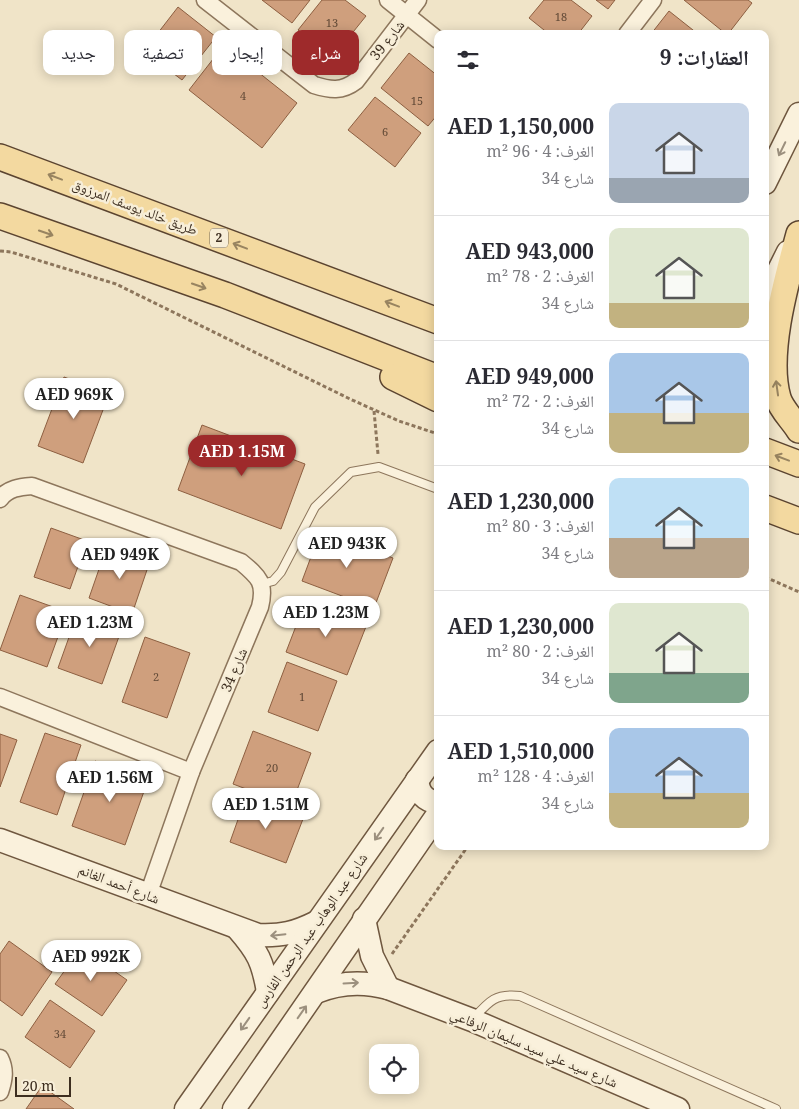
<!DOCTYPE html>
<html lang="ar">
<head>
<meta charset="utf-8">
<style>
	:root { --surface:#fff; --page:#f7f7f7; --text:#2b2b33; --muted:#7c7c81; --line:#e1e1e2; --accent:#9e2a2b }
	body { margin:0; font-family:"Noto Serif","Noto Naskh Arabic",serif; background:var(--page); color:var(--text); direction:rtl; height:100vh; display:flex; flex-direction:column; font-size:19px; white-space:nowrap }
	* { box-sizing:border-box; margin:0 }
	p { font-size:16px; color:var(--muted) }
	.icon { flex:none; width:28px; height:28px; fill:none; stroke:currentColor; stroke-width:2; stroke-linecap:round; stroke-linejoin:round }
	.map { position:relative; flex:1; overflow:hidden; direction:ltr }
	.panel { position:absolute; left:434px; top:30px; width:335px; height:820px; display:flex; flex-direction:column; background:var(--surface); border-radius:10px; box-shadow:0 2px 12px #0003; direction:rtl }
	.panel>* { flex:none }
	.banner { position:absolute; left:15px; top:30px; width:344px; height:45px; direction:rtl; display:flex; gap:10px }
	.buttons { position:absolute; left:369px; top:1044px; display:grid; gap:10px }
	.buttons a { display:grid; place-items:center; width:50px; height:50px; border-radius:10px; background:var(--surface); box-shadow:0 2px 12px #0003; font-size:25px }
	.scale { position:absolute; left:15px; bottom:12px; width:56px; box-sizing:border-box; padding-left:5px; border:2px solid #3d2e20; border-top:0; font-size:14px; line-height:18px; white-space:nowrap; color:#3d2e20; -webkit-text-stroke:4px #f7eed8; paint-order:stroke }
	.price { position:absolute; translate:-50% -42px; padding:0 11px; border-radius:18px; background:#fff; color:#222; font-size:16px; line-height:32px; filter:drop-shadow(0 1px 2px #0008) }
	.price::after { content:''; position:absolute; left:50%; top:30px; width:15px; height:11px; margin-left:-8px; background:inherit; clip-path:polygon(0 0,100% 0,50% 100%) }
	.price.current { background:var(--accent); color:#fff }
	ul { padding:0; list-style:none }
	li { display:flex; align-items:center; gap:15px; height:125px; padding:0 20px }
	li+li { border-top:1px solid var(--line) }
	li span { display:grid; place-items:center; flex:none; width:140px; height:100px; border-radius:10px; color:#555 }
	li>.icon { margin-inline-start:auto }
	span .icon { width:60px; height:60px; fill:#fffc; stroke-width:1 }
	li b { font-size:21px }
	h2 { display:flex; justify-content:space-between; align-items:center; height:60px; padding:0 20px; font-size:21px }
	.tag { padding:0 18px; border-radius:10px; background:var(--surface); box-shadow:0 2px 12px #0003; font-size:18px; line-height:45px }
	.tag.current { background:var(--accent); color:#fff }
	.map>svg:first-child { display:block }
</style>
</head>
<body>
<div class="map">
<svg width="799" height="1109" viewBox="0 0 799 1109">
	<rect width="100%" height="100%" fill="#f0e4c8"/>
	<!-- building -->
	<g fill="#cf9f7d" stroke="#8d5f41">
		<polygon points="262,0 310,0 292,23"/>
		<polygon points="322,0 345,0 366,16 333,57 298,30"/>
		<polygon points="544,0 571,0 592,16 578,34 549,34 529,18"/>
		<polygon points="596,0 615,0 608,9"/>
		<polygon points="684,0 748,0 752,3 728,34 726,34"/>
		<polygon points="178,7 216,37 182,80 144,51"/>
		<polygon points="669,11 698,34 651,34"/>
		<polygon points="224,45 297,103 262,148 189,90"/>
		<polygon points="409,53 438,76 438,114 428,126 381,88"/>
		<polygon points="375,97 421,133 395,167 348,130"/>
		<polygon points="64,377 109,394 83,463 38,446"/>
		<polygon points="202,425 305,464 281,529 178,490"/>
		<polygon points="51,528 87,541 70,589 34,577"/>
		<polygon points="321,530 393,558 374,608 302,581"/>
		<polygon points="107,546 150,561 132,614 89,598"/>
		<polygon points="20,595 67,612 47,667 0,650"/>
		<polygon points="306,600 367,624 347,675 286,652"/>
		<polygon points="78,612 122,628 102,684 58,668"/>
		<polygon points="145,637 190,653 167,718 122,702"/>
		<polygon points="287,662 337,681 318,731 268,712"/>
		<polygon points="253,731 311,753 291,806 233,784"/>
		<polygon points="45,733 81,745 57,815 20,802"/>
		<polygon points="0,734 17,740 0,787"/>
		<polygon points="95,761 148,780 125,845 72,826"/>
		<polygon points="246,797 303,819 286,863 230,842"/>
		<polygon points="9,941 52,972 22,1016 0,1000 0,954"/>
		<polygon points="81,948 127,980 102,1016 55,984"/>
		<polygon points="50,1000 95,1031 70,1068 25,1037"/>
		<polygon points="42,1086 74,1109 26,1109"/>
	</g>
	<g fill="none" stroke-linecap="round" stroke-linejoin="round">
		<defs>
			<g id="lane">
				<polyline points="262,584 273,581 281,572 315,507 351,472 379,467 438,489"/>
				<path d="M473,1019C489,1001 496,993 520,996L776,1109"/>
			</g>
			<g id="street">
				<path d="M205,0L314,85C330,90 342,92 356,81L418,0"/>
				<polyline points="388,0 438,40"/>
				<polyline points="627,34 653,0"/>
				<path d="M0,499C8,488 20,487 32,486L241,562C259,577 266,583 260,607L191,772L148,895"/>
				<polyline points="0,697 191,772"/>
				<path d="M0,1058C6,1070 4,1080 0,1092"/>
			</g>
			<g id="secondary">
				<polyline points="765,183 799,114"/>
				<polyline points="765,298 788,252"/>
				<path d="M417,780C419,794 424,800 438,803"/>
				<path d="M0,840L258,935C282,936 295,933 317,922"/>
				<polyline points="364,919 372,956 388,988"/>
				<path d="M238,929C258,952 263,962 268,992"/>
				<path d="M316,992C340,982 363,981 388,988L472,1020L678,1109"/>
				<polyline points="186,1109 438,751"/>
				<polyline points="234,1109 438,814"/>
			</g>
			<g id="primary">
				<polyline points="0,157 438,321"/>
				<polyline points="0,216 225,295 438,378"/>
				<path d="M799,234C787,279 765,353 778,398C781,409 793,420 799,430"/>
				<polyline points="393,377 438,399"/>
				<polyline points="765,451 799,464"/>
				<polyline points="765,508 799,521"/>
			</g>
		</defs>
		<!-- lane casing -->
		<use href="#lane" stroke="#8d765c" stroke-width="10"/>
		<!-- street casing -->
		<use href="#street" stroke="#8d765c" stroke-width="19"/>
		<!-- secondary casing -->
		<use href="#secondary" stroke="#6f573f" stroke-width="25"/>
		<!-- primary casing -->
		<use href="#primary" stroke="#5b4430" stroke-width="28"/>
		<!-- path -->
		<g stroke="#8d765c" stroke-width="3" stroke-dasharray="4 2.5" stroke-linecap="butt">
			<polyline points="0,251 11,252 116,284 350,399 399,421 438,434"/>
			<polyline points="374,411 378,454"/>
			<polyline points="765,577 799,592"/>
			<polyline points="392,954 468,846"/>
		</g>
		<!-- lane -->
		<use href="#lane" stroke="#faf1dc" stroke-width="8"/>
		<!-- street -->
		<use href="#street" stroke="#faf1dc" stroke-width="16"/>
		<!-- secondary -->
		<use href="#secondary" stroke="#faf1dc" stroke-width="22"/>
		<!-- primary -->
		<use href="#primary" stroke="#f3d9a0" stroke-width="25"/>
	</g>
	<!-- one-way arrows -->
	<defs><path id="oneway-shaft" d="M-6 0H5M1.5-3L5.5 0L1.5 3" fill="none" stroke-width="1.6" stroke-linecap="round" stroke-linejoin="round" transform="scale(1.25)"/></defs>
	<g stroke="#9c907e">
		<use href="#oneway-shaft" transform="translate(782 149) rotate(116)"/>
		<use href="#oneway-shaft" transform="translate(379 834) rotate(125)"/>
		<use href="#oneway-shaft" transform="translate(278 935) rotate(174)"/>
		<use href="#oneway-shaft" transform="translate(351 983) rotate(-3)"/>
		<use href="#oneway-shaft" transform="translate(302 1012) rotate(-55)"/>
		<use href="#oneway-shaft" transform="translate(245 1024) rotate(125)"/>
	</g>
	<g stroke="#988460">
		<use href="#oneway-shaft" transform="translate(55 177) rotate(-159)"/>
		<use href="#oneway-shaft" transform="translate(46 233) rotate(19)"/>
		<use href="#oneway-shaft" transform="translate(240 246) rotate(-159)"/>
		<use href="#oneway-shaft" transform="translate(199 286) rotate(19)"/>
		<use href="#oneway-shaft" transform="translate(392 304) rotate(-159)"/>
		<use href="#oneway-shaft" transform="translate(777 388) rotate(-98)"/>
		<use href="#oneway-shaft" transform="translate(782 458) rotate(-159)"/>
	</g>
	<g text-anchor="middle" stroke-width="5" stroke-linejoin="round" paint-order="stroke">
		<!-- number labels -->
		<g font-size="11" fill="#624a37">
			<text x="561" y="21">18</text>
			<text x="332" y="27">13</text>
			<text x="243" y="100">4</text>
			<text x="417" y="105">15</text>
			<text x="385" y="136">6</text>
			<text x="156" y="681">2</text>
			<text x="302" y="701">1</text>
			<text x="272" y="772">20</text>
			<text x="60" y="1038">34</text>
		</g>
		<!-- shield labels -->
		<rect fill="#f7eed8" stroke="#756857" stroke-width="1" x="210" y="228.5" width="18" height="19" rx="4"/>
		<g font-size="12" font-weight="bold" fill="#3d2e20">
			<text x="219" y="242">2</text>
		</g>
		<!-- street labels -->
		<g font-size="14" fill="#3d2e20" stroke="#f7eed8">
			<text transform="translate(387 40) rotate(-52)" y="5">شارع 39</text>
			<text transform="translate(135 207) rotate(21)" y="5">طريق خالد يوسف المرزوق</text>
			<text transform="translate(234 670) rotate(-67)" y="5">شارع 34</text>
			<text transform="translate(119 884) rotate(21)" y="5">شارع أحمد الغانم</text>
			<text transform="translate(311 930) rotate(-55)" y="5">شارع عبد الوهاب عبد الرحمن الفارس</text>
			<text transform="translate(534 1048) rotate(23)" y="5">شارع سيد علي سيد سليمان الرفاعي</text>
		</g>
	</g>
</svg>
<div class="buttons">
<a><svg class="icon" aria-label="locate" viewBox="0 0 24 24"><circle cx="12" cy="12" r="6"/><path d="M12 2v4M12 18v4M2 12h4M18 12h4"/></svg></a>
</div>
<div class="scale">20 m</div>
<b class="price" style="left:74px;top:420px">AED 969K</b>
<b class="price current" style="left:242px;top:477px">AED 1.15M</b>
<b class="price" style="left:347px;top:569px">AED 943K</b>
<b class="price" style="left:120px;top:580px">AED 949K</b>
<b class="price" style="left:326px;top:638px">AED 1.23M</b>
<b class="price" style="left:90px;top:648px">AED 1.23M</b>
<b class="price" style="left:110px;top:803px">AED 1.56M</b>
<b class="price" style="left:266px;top:830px">AED 1.51M</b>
<b class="price" style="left:91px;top:982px">AED 992K</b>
<div class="banner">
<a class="tag current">شراء</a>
<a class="tag">إيجار</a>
<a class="tag">تصفية</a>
<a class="tag">جديد</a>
</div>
<section class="panel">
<h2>العقارات: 9<svg class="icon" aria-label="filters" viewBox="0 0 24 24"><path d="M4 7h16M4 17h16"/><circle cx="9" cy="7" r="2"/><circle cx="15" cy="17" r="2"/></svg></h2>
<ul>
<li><span style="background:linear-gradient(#c9d6e8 75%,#9aa5b1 0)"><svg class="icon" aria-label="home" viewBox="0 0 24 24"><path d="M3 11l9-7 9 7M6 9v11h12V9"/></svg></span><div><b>AED 1,150,000</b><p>الغرف: 4 · 96 m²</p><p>شارع 34</p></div></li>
<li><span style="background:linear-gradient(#dfe7d0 75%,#c2b280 0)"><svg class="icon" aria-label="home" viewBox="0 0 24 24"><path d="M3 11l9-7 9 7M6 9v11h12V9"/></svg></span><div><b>AED 943,000</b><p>الغرف: 2 · 78 m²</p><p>شارع 34</p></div></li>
<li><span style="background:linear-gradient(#a9c7e8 60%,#c2b280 0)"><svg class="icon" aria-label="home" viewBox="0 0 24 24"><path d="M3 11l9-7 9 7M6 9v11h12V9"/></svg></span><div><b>AED 949,000</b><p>الغرف: 2 · 72 m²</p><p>شارع 34</p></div></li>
<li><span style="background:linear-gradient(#bfe0f5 60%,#b9a48a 0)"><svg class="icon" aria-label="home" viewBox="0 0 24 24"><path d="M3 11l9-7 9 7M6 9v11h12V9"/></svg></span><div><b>AED 1,230,000</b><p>الغرف: 3 · 80 m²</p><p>شارع 34</p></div></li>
<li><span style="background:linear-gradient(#dfe7d0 70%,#7fa58c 0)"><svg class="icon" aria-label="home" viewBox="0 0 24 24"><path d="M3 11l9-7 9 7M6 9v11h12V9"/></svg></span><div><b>AED 1,230,000</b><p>الغرف: 2 · 80 m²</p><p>شارع 34</p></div></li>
<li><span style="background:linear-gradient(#a9c7e8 65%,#c2b280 0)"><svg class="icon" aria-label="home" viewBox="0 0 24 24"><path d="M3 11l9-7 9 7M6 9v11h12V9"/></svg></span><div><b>AED 1,510,000</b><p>الغرف: 4 · 128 m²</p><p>شارع 34</p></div></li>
</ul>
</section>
</div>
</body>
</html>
